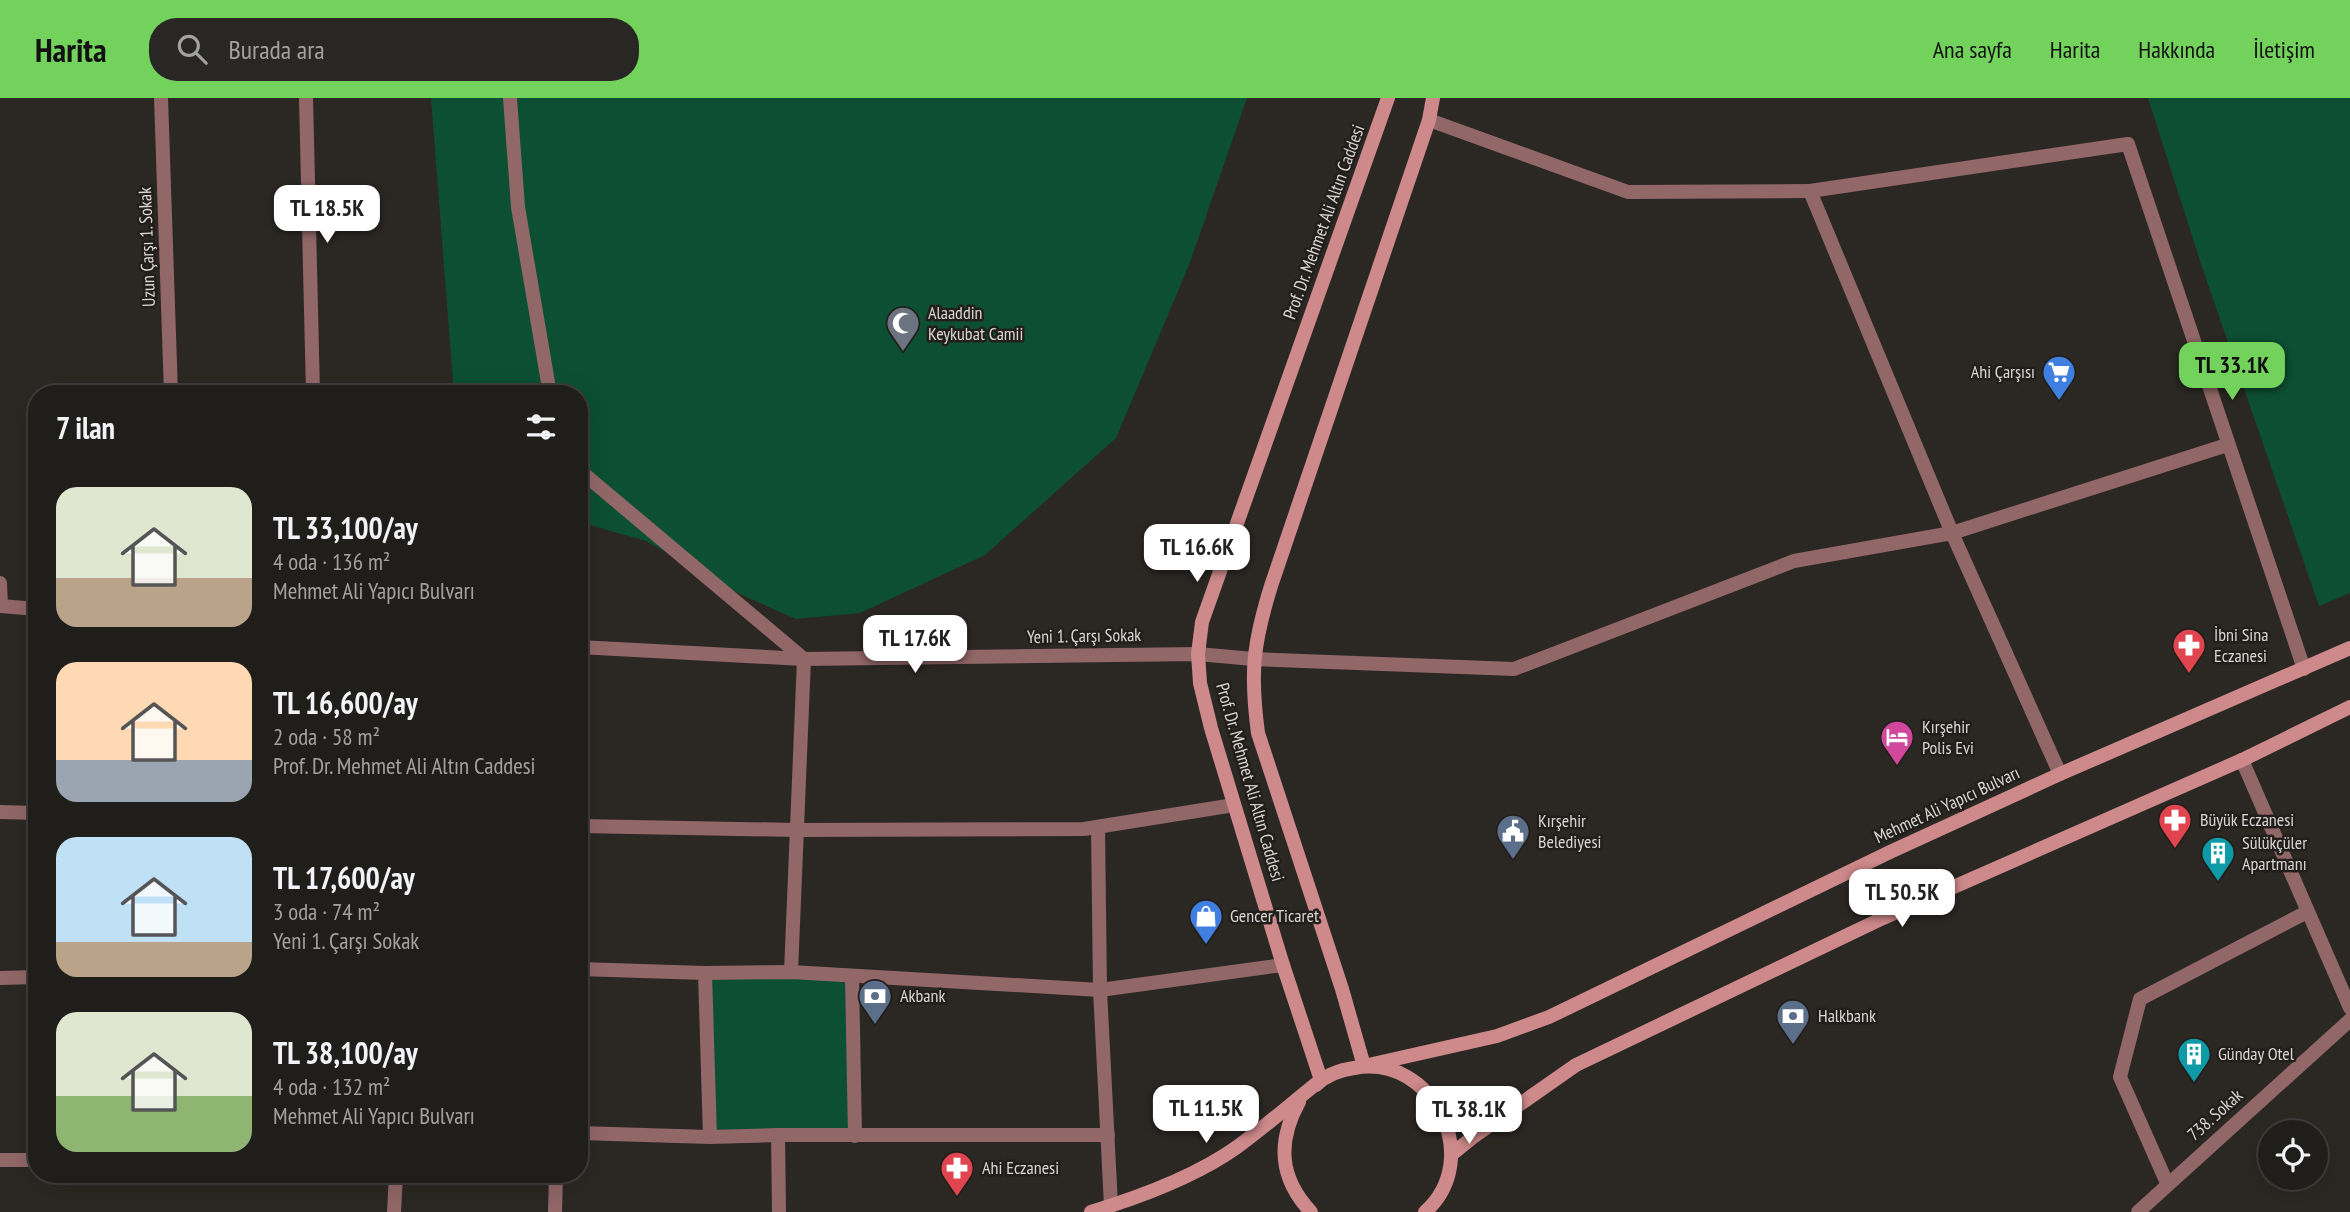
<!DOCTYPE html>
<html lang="tr">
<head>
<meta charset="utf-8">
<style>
	:root { --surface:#201e1b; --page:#282724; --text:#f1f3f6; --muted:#a2a2a3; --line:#3d3c3a; --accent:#73d25c }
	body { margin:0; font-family:"PT Sans Narrow",sans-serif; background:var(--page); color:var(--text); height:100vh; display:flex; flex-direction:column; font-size:26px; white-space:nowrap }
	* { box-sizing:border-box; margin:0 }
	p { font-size:23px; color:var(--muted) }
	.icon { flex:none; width:38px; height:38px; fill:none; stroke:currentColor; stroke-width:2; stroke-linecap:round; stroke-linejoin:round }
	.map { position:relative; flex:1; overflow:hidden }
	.sheet { position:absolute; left:28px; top:287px; width:560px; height:798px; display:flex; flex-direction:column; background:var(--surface); border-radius:28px; box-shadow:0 7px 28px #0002,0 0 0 2px var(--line) }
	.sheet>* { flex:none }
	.tools { position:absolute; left:2258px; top:1022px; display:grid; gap:14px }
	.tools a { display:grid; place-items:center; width:70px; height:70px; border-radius:50%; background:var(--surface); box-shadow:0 7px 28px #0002,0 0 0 2px var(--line); font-size:35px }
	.price { position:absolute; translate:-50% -60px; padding:0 16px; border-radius:14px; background:#fff; color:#222; font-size:23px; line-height:46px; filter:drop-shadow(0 2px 4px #0008) }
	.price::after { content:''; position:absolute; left:50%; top:42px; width:21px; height:16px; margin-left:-10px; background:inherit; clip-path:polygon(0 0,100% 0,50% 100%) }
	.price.active { background:var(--accent); color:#111 }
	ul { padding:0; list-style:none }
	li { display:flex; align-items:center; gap:21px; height:175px; padding:0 28px }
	li span { display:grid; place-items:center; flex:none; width:196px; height:140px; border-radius:21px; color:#555 }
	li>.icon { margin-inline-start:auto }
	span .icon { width:84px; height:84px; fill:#fffc; stroke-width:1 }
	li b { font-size:30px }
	h2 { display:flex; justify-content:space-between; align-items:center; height:84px; padding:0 28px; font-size:30px }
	header { display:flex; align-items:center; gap:42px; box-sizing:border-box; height:98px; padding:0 35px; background:var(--accent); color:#111 }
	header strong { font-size:33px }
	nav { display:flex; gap:38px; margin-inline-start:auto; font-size:24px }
	.search { width:490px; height:63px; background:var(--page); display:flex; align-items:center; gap:18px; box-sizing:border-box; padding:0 24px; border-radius:28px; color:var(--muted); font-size:26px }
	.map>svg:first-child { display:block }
</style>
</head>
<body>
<header>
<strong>Harita</strong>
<div class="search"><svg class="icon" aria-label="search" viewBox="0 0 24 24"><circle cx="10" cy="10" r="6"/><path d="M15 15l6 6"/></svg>Burada ara</div>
<nav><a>Ana sayfa</a><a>Harita</a><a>Hakkında</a><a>İletişim</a></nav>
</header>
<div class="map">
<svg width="2350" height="1114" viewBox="0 0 2350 1114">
	<rect width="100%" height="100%" fill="#2b2824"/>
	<!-- green -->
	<g fill="#0c4f32">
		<polygon points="431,0 1247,0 1189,167 1116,340 985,457 860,515 796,521 742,497 646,443 579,424 579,296 454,296"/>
		<polygon points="2148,0 2350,0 2350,495 2319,508 2201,166"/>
		<polygon points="705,875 852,878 855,1038 710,1039"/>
	</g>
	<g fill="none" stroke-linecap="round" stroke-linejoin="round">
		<!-- street -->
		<g stroke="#926767" stroke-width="14">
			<polyline points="161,0 171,296"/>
			<polyline points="306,0 313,296"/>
			<polyline points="510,0 518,109 550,296"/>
			<polyline points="1429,22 1628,94 1810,93"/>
			<polyline points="2227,347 1952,435 1810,93 2128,46 2304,571"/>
			<polyline points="579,368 584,376 804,561 791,874"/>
			<polyline points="0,485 1,508"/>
			<polyline points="0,508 37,511"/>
			<polyline points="579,549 804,561 1198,556 1253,561 1514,571 1794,463 1952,435 2060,676"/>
			<polyline points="2242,662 2350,910"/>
			<polyline points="0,714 37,715"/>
			<polyline points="579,728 796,732 1084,731 1234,707"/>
			<polyline points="1098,730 1100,892 1111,1108"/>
			<polyline points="579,871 705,875 791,874 1100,892 1283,867"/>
			<polyline points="705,875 710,1039"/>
			<polyline points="852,878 855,1038"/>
			<polyline points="0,880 37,879"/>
			<polyline points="579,1035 710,1039 778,1037 779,1114"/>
			<polyline points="778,1037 1108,1037"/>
			<polyline points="0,1062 37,1062"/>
			<polyline points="2167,1085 2120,979 2140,901 2307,814"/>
			<polyline points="394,1114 396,1076"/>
			<polyline points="555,1114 556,1076"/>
			<polyline points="2138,1114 2350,922"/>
		</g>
		<!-- secondary -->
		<g stroke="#ce898a" stroke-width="14">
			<path d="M1433,0L1429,22L1271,488C1253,546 1250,575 1258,635L1342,891L1364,968L1497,938L1549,919L1890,754L2060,676L2350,550"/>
			<path d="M1316,987C1326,977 1340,972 1354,970C1433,955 1485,1061 1425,1114"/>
			<path d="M1299,1004C1277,1044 1279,1080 1311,1114"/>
			<polyline points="1452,1056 1473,1039 1576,967 1883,820 2242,662 2350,609"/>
			<path d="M1091,1114C1140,1099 1195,1079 1237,1049C1266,1028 1293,1004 1321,982L1283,867L1211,630L1200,585L1198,556L1202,524L1388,0"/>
		</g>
	</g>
	<!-- icons -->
	<defs>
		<symbol id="mosque-pin" viewBox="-11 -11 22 30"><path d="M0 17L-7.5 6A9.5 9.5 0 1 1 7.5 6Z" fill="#6b7280" stroke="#221e1b"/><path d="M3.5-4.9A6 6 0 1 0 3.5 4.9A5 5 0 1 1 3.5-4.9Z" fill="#fff"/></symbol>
		<symbol id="supermarket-pin" viewBox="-11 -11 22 30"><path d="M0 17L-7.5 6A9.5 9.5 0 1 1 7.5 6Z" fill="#3f7fe0" stroke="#221e1b"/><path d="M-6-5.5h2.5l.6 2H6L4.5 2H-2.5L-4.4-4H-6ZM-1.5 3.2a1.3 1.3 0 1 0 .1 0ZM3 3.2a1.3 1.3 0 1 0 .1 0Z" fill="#fff"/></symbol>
		<symbol id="pharmacy-pin" viewBox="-11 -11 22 30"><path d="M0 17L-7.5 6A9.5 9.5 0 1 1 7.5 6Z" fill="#e0444e" stroke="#221e1b"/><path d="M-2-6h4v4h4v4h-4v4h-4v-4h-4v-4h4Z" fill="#fff"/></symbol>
		<symbol id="hotel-pin" viewBox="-11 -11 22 30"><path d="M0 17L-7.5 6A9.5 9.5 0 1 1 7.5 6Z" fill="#d1479c" stroke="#221e1b"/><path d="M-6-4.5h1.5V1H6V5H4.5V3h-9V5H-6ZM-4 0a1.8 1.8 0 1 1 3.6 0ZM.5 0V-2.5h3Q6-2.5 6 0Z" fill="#fff"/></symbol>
		<symbol id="civic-pin" viewBox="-11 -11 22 30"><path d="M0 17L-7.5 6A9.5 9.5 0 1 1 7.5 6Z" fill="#5c6f8a" stroke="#221e1b"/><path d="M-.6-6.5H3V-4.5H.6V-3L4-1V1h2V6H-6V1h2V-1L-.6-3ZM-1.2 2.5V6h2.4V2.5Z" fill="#fff"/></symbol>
		<symbol id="building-pin" viewBox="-11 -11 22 30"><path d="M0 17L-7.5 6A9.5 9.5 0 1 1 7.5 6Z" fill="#0f9aa8" stroke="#221e1b"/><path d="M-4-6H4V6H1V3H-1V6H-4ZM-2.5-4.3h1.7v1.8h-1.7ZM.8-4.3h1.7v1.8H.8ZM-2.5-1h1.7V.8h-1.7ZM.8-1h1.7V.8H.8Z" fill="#fff"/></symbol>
		<symbol id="shop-pin" viewBox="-11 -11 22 30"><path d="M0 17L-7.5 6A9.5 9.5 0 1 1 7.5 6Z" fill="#3f7fe0" stroke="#221e1b"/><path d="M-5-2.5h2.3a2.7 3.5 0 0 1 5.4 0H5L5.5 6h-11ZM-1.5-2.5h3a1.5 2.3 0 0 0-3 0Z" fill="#fff"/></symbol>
		<symbol id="bank-pin" viewBox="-11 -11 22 30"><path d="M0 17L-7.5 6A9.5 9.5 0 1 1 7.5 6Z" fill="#5c6f8a" stroke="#221e1b"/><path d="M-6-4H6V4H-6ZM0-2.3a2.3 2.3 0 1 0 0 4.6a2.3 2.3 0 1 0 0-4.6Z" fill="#fff"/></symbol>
	</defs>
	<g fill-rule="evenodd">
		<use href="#mosque-pin" x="884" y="206" width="38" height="52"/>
		<use href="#supermarket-pin" x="2040" y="255" width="38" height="52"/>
		<use href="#pharmacy-pin" x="2170" y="528" width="38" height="52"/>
		<use href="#hotel-pin" x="1878" y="620" width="38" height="52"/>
		<use href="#pharmacy-pin" x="2156" y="703" width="38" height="52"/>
		<use href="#civic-pin" x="1494" y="714" width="38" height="52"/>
		<use href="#building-pin" x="2199" y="736" width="38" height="52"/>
		<use href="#shop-pin" x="1187" y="799" width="38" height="52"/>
		<use href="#bank-pin" x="856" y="879" width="38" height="52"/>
		<use href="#bank-pin" x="1774" y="899" width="38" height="52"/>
		<use href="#building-pin" x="2175" y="937" width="38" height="52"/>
		<use href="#pharmacy-pin" x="938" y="1051" width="38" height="52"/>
	</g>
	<g text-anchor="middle" stroke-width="5" stroke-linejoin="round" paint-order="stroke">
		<!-- street labels -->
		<g font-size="18" fill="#d9d7d4" stroke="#221e1b">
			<text transform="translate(1324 124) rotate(-70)" y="6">Prof. Dr. Mehmet Ali Altın Caddesi</text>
			<text transform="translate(147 149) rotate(-92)" y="6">Uzun Çarşı 1. Sokak</text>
			<text transform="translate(1084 538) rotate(-1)" y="6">Yeni 1. Çarşı Sokak</text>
			<text transform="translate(1250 684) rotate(74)" y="6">Prof. Dr. Mehmet Ali Altın Caddesi</text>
			<text transform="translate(1947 707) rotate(-25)" y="6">Mehmet Ali Yapıcı Bulvarı</text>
			<text transform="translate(2215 1017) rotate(-42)" y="6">738. Sokak</text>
		</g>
		<!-- poi labels -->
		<g font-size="18" fill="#d9d7d4" stroke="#221e1b" text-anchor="start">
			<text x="928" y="221">Alaaddin<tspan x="928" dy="21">Keykubat Camii</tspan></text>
			<text x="2035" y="280" text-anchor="end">Ahi Çarşısı</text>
			<text x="2214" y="543">İbni Sina<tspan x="2214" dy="21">Eczanesi</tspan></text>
			<text x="1922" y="635">Kırşehir<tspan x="1922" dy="21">Polis Evi</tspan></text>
			<text x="2200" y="728">Büyük Eczanesi</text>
			<text x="1538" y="729">Kırşehir<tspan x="1538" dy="21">Belediyesi</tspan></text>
			<text x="2242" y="751">Sülükçüler<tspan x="2242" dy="21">Apartmanı</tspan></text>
			<text x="1230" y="824">Gencer Ticaret</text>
			<text x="900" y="904">Akbank</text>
			<text x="1818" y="924">Halkbank</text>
			<text x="2218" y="962">Günday Otel</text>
			<text x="982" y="1076">Ahi Eczanesi</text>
		</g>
	</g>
</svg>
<div class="tools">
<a><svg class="icon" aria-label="locate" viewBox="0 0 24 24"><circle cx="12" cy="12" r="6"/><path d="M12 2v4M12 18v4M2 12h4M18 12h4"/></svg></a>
</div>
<b class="price" style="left:327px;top:147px">TL 18.5K</b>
<b class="price active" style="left:2232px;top:304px">TL 33.1K</b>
<b class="price" style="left:1197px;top:486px">TL 16.6K</b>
<b class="price" style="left:915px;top:577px">TL 17.6K</b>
<b class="price" style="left:1902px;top:831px">TL 50.5K</b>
<b class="price" style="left:1206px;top:1047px">TL 11.5K</b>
<b class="price" style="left:1469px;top:1048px">TL 38.1K</b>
<section class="sheet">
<h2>7 ilan<svg class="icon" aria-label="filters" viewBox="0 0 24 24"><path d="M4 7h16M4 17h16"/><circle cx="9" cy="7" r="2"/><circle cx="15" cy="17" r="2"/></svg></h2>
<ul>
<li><span style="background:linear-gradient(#dfe7d0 65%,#b9a48a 0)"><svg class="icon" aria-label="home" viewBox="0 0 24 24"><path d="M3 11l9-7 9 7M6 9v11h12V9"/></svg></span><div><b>TL 33,100/ay</b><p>4 oda · 136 m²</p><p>Mehmet Ali Yapıcı Bulvarı</p></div></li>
<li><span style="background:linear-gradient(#ffd9b3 70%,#9aa5b1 0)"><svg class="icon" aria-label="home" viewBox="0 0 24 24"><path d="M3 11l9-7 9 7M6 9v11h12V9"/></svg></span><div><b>TL 16,600/ay</b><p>2 oda · 58 m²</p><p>Prof. Dr. Mehmet Ali Altın Caddesi</p></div></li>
<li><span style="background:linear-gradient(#bfe0f5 75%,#b9a48a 0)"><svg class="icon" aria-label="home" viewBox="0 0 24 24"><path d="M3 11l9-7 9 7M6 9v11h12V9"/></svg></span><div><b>TL 17,600/ay</b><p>3 oda · 74 m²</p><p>Yeni 1. Çarşı Sokak</p></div></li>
<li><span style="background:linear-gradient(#dfe7d0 60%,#8fb573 0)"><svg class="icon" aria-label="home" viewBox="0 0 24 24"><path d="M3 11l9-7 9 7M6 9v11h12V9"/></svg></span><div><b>TL 38,100/ay</b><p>4 oda · 132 m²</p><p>Mehmet Ali Yapıcı Bulvarı</p></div></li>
</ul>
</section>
</div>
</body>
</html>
